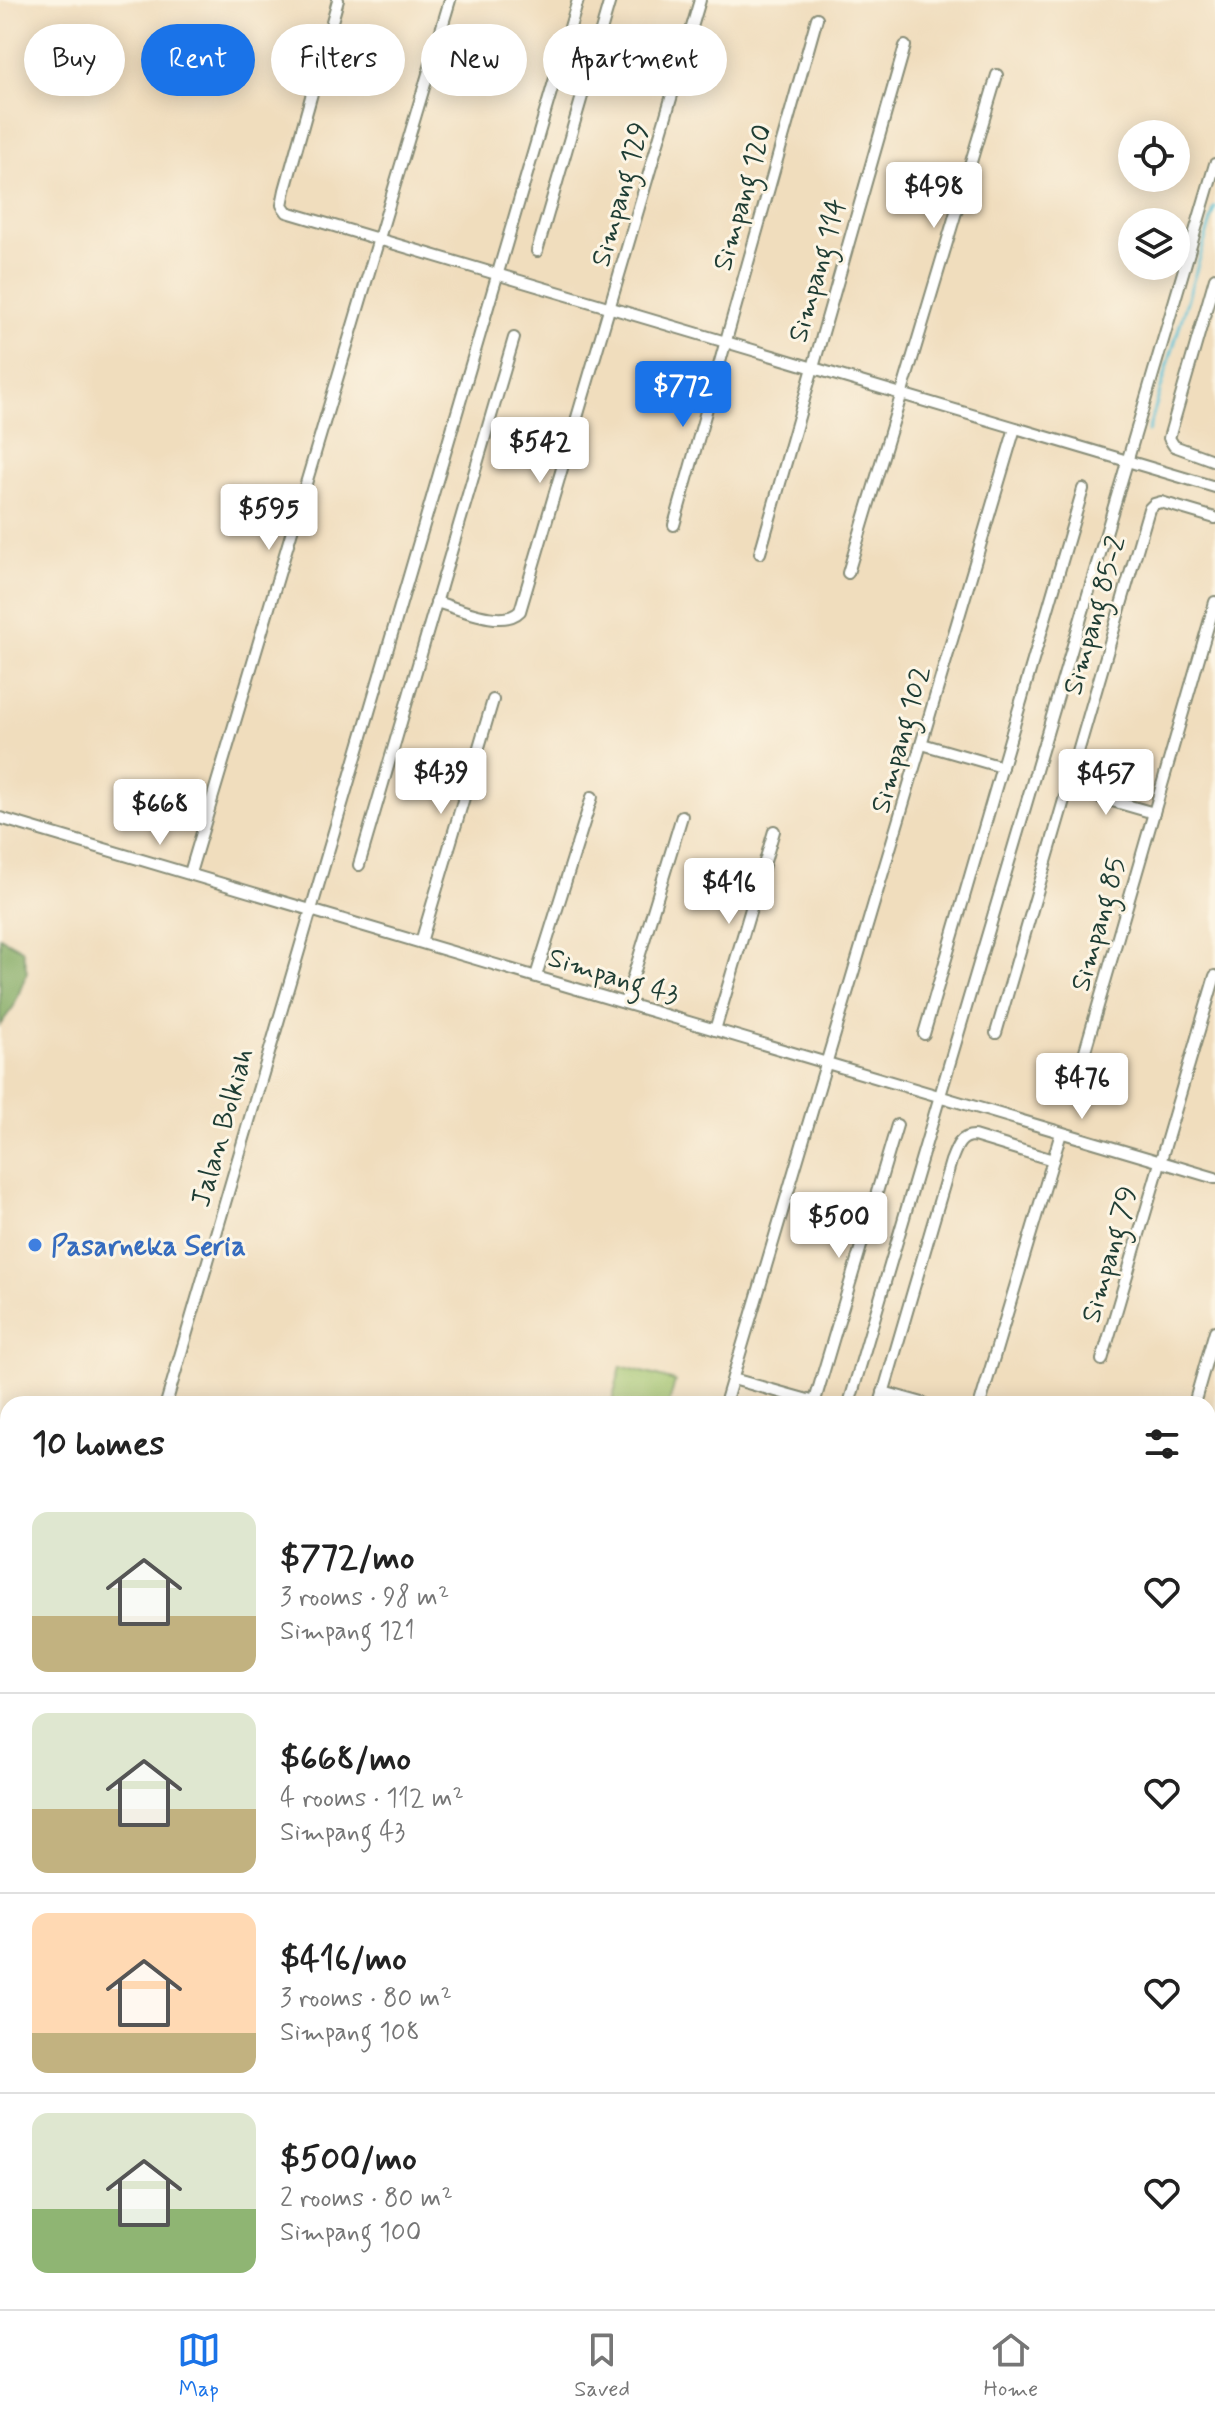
<!DOCTYPE html>
<html lang="en">
<head>
<meta charset="utf-8">
<style>
	:root { --surface:#fff; --page:#f6f6f6; --text:#222; --muted:#767676; --line:#e0e0e0; --accent:#1a73e8 }
	body { margin:0; font-family:Mynerve,sans-serif; background:var(--page); color:var(--text); height:100vh; display:flex; flex-direction:column; font-size:30px; white-space:nowrap }
	* { box-sizing:border-box; margin:0 }
	p { font-size:26px; color:var(--muted) }
	.icon { flex:none; width:44px; height:44px; fill:none; stroke:currentColor; stroke-width:2; stroke-linecap:round; stroke-linejoin:round }
	.map { position:relative; flex:1; overflow:hidden }
	.panel { position:absolute; left:0px; top:1396px; width:1216px; height:914px; display:flex; flex-direction:column; background:var(--surface); border-radius:24px 24px 0 0; box-shadow:0 4px 20px #0003 }
	.panel>* { flex:none }
	.guide { position:absolute; left:24px; top:24px; width:800px; height:72px; display:flex; gap:16px }
	.controls { position:absolute; left:1118px; top:120px; display:grid; gap:16px }
	.controls a { display:grid; place-items:center; width:72px; height:72px; border-radius:50%; background:var(--surface); box-shadow:0 4px 20px #0003; font-size:40px }
	.price { position:absolute; translate:-50% -68px; padding:0 18px; border-radius:8px; background:#fff; color:#222; font-size:26px; line-height:52px; filter:drop-shadow(0 2px 4px #0008) }
	.price::after { content:''; position:absolute; left:50%; top:48px; width:24px; height:18px; margin-left:-12px; background:inherit; clip-path:polygon(0 0,100% 0,50% 100%) }
	.price.on { background:var(--accent); color:#fff }
	ul { padding:0; list-style:none }
	li { display:flex; align-items:center; gap:24px; height:200px; padding:0 32px }
	li+li { border-top:2px solid var(--line) }
	li span { display:grid; place-items:center; flex:none; width:224px; height:160px; border-radius:16px; color:#555 }
	li>.icon { margin-inline-start:auto }
	span .icon { width:96px; height:96px; fill:#fffc; stroke-width:1 }
	li b { font-size:34px }
	h2 { display:flex; justify-content:space-between; align-items:center; height:96px; padding:0 32px; font-size:34px }
	.pill { padding:0 28px; border-radius:36px; background:var(--surface); box-shadow:0 4px 20px #0003; font-size:28px; line-height:72px }
	.pill.on { background:var(--accent); color:#fff }
	.tab-bar { display:flex; justify-content:space-around; align-items:center; height:112px; border-top:2px solid var(--line); background:var(--surface); font-size:22px; color:var(--muted) }
	.tab-bar a { display:grid; justify-items:center; gap:4px }
	.tab-bar .on { color:var(--accent) }
	.map>svg:first-child { display:block }
</style>
</head>
<body>
<div class="map">
<svg width="1215" height="2309" viewBox="0 0 1215 2309">
	<rect width="100%" height="100%" fill="#fcf5e5"/>
	<filter id="ink" filterUnits="userSpaceOnUse"><feTurbulence type="fractalNoise" baseFrequency=".0125" numOctaves="2"/><feDisplacementMap in="SourceGraphic" scale="16" xChannelSelector="R" yChannelSelector="G"/><feConvolveMatrix kernelMatrix="1 2 1 2 8 2 1 2 1" color-interpolation-filters="sRGB"/></filter>
	<filter id="wash" filterUnits="userSpaceOnUse"><feTurbulence type="fractalNoise" baseFrequency=".006" numOctaves="4" result="noise"/><feDisplacementMap in="SourceGraphic" scale="32" xChannelSelector="R" yChannelSelector="G"/><feGaussianBlur stdDeviation="1.8" result="paint"/><feColorMatrix in="noise" values="0 0 0 0 0 0 0 0 0 0 0 0 0 0 0 0 0 1.4 0 .05"/><feComposite in="paint" operator="in"/></filter>
	<g filter="url(#wash)">
		<rect width="100%" height="100%" fill="#f0ddbd"/>
		<!-- green -->
		<g fill="#a0c36d" stroke="#608050" stroke-width="2">
			<polygon points="621,1366 675,1381 669,1404 621,1404 612,1402"/>
			<polygon points="0,2236 8,2239 8,2302 186,2302 184,2309 0,2309"/>
		</g>
		<!-- forest -->
		<polygon fill="#80a960" stroke="#50734a" stroke-width="2" points="0,937 22,949 27,972 14,1006 0,1025"/>
		<g fill="none" stroke-linecap="round" stroke-linejoin="round">
			<!-- stream -->
			<g stroke="#57bfd5" stroke-width="3">
				<polyline points="1148,432 1215,207"/>
				<polyline points="0,1465 8,1467"/>
				<polyline points="1208,1877 1215,1880"/>
				<polyline points="0,1906 8,1879"/>
				<polyline points="573,2309 576,2302"/>
			</g>
		</g>
	</g>
	<g filter="url(#ink)">
		<g fill="none" stroke-linecap="round" stroke-linejoin="round">
			<defs>
				<g id="minor">
					<polyline points="338,0 285,190 282,205 287,212 1215,487"/>
					<polyline points="537,251 610,0"/>
					<polyline points="1215,278 1169,438 1174,446 1215,461"/>
					<polyline points="674,525 817,18"/>
					<polyline points="760,553 905,46"/>
					<polyline points="848,573 997,75"/>
					<path d="M436,602C458,608 503,629 520,611L700,0"/>
					<polyline points="922,744 1002,767"/>
					<polyline points="1067,788 1154,813"/>
					<polyline points="0,818 1215,1178"/>
					<polyline points="359,865 514,338"/>
					<polyline points="190,873 450,0"/>
					<polyline points="421,942 493,700"/>
					<polyline points="536,976 592,797"/>
					<polyline points="625,1003 682,816"/>
					<polyline points="715,1030 774,831"/>
					<polyline points="996,1033 1149,509 1154,504 1161,502 1215,518"/>
					<polyline points="924,1034 1083,489"/>
					<polyline points="1078,1075 1215,602"/>
					<polyline points="1102,1360 1215,976"/>
					<polyline points="733,1379 815,1402"/>
					<polyline points="883,1392 926,1404"/>
					<polyline points="1196,1397 1215,1331"/>
					<polyline points="166,1404 578,0"/>
					<polyline points="725,1404 1015,428"/>
					<polyline points="814,1404 897,1125"/>
					<polyline points="849,1404 1215,164"/>
					<path d="M880,1404L951,1161C956,1149 959,1136 974,1136L1053,1160"/>
					<polyline points="980,1404 1061,1133"/>
					<polyline points="0,1709 8,1707"/>
					<polyline points="1208,1941 1215,1918"/>
					<polyline points="0,1973 8,1946"/>
					<polyline points="0,2008 8,2010"/>
					<polyline points="0,2196 8,2198"/>
					<polyline points="355,2302 378,2309"/>
					<polyline points="992,2302 1015,2309"/>
					<polyline points="207,2309 209,2302"/>
					<polyline points="260,2309 262,2302"/>
					<polyline points="453,2309 455,2302"/>
					<polyline points="493,2309 496,2302"/>
					<polyline points="584,2309 586,2302"/>
					<polyline points="860,2309 862,2302"/>
					<polyline points="1098,2309 1100,2302"/>
				</g>
				<g id="secondary">
					<polyline points="0,1509 8,1512"/>
					<polyline points="1208,1867 1215,1869"/>
				</g>
			</defs>
			<!-- minor casing -->
			<use href="#minor" stroke="#888d78" stroke-width="14"/>
			<!-- secondary casing -->
			<use href="#secondary" stroke="#888d78" stroke-width="18"/>
			<!-- minor -->
			<use href="#minor" stroke="#fff" stroke-width="10"/>
			<!-- secondary -->
			<use href="#secondary" stroke="#fde4d1" stroke-width="14"/>
		</g>
	</g>
	<!-- markers -->
	<circle fill="#3f7fe0" stroke="#fcf5e5" stroke-width="3" cx="35" cy="1245" r="8"/>
	<g text-anchor="middle" stroke-width="6" stroke-linejoin="round" paint-order="stroke">
		<!-- street labels -->
		<g font-size="28" fill="#1f3d34" stroke="#fcf5e5">
			<text transform="translate(619 194) rotate(-74)" y="10">Simpang 129</text>
			<text transform="translate(741 197) rotate(-74)" y="10">Simpang 120</text>
			<text transform="translate(816 270) rotate(-74)" y="10">Simpang 114</text>
			<text transform="translate(1093 615) rotate(-74)" y="10">Simpang 85-2</text>
			<text transform="translate(899 739) rotate(-74)" y="10">Simpang 102</text>
			<text transform="translate(1097 924) rotate(-74)" y="10">Simpang 85</text>
			<text transform="translate(614 975) rotate(17)" y="10">Simpang 43</text>
			<text transform="translate(221 1127) rotate(-74)" y="10">Jalan Bolkiah</text>
			<text transform="translate(1108 1254) rotate(-74)" y="10">Simpang 79</text>
		</g>
		<!-- shop labels -->
		<g font-size="28" font-weight="bold" fill="#366cbe" stroke="#fcf5e5" text-anchor="start">
			<text x="51" y="1255">Pasarneka Seria</text>
		</g>
	</g>
</svg>
<div class="controls">
<a><svg class="icon" aria-label="locate" viewBox="0 0 24 24"><circle cx="12" cy="12" r="6"/><path d="M12 2v4M12 18v4M2 12h4M18 12h4"/></svg></a>
<a><svg class="icon" aria-label="layers" viewBox="0 0 24 24"><path d="M12 4l9 5-9 5-9-5zM3 14l9 5 9-5"/></svg></a>
</div>
<b class="price" style="left:934px;top:230px">$498</b>
<b class="price on" style="left:683px;top:429px">$772</b>
<b class="price" style="left:540px;top:485px">$542</b>
<b class="price" style="left:269px;top:552px">$595</b>
<b class="price" style="left:441px;top:816px">$439</b>
<b class="price" style="left:1106px;top:817px">$457</b>
<b class="price" style="left:160px;top:847px">$668</b>
<b class="price" style="left:729px;top:926px">$416</b>
<b class="price" style="left:1082px;top:1121px">$476</b>
<b class="price" style="left:839px;top:1260px">$500</b>
<div class="guide">
<a class="pill">Buy</a>
<a class="pill on">Rent</a>
<a class="pill">Filters</a>
<a class="pill">New</a>
<a class="pill">Apartment</a>
</div>
<section class="panel">
<h2>10 homes<svg class="icon" aria-label="filters" viewBox="0 0 24 24"><path d="M4 7h16M4 17h16"/><circle cx="9" cy="7" r="2"/><circle cx="15" cy="17" r="2"/></svg></h2>
<ul>
<li><span style="background:linear-gradient(#dfe7d0 65%,#c2b280 0)"><svg class="icon" aria-label="home" viewBox="0 0 24 24"><path d="M3 11l9-7 9 7M6 9v11h12V9"/></svg></span><div><b>$772/mo</b><p>3 rooms · 98 m²</p><p>Simpang 121</p></div><svg class="icon" aria-label="heart" viewBox="0 0 24 24"><path d="M12 20l-8-8c-3-5 5-10 8-4 3-6 11-1 8 4z"/></svg></li>
<li><span style="background:linear-gradient(#dfe7d0 60%,#c2b280 0)"><svg class="icon" aria-label="home" viewBox="0 0 24 24"><path d="M3 11l9-7 9 7M6 9v11h12V9"/></svg></span><div><b>$668/mo</b><p>4 rooms · 112 m²</p><p>Simpang 43</p></div><svg class="icon" aria-label="heart" viewBox="0 0 24 24"><path d="M12 20l-8-8c-3-5 5-10 8-4 3-6 11-1 8 4z"/></svg></li>
<li><span style="background:linear-gradient(#ffd9b3 75%,#c2b280 0)"><svg class="icon" aria-label="home" viewBox="0 0 24 24"><path d="M3 11l9-7 9 7M6 9v11h12V9"/></svg></span><div><b>$416/mo</b><p>3 rooms · 80 m²</p><p>Simpang 108</p></div><svg class="icon" aria-label="heart" viewBox="0 0 24 24"><path d="M12 20l-8-8c-3-5 5-10 8-4 3-6 11-1 8 4z"/></svg></li>
<li><span style="background:linear-gradient(#dfe7d0 60%,#8fb573 0)"><svg class="icon" aria-label="home" viewBox="0 0 24 24"><path d="M3 11l9-7 9 7M6 9v11h12V9"/></svg></span><div><b>$500/mo</b><p>2 rooms · 80 m²</p><p>Simpang 100</p></div><svg class="icon" aria-label="heart" viewBox="0 0 24 24"><path d="M12 20l-8-8c-3-5 5-10 8-4 3-6 11-1 8 4z"/></svg></li>
</ul>
</section>
</div>
<nav class="tab-bar">
<a class="on"><svg class="icon" aria-label="map" viewBox="0 0 24 24"><path d="M3 6l6-2 6 2 6-2v14l-6 2-6-2-6 2zM9 4v14M15 6v14"/></svg>Map</a>
<a><svg class="icon" aria-label="saved" viewBox="0 0 24 24"><path d="M7 4h10v16l-5-4-5 4z"/></svg>Saved</a>
<a><svg class="icon" aria-label="home" viewBox="0 0 24 24"><path d="M3 11l9-7 9 7M6 9v11h12V9"/></svg>Home</a>
</nav>
</body>
</html>
